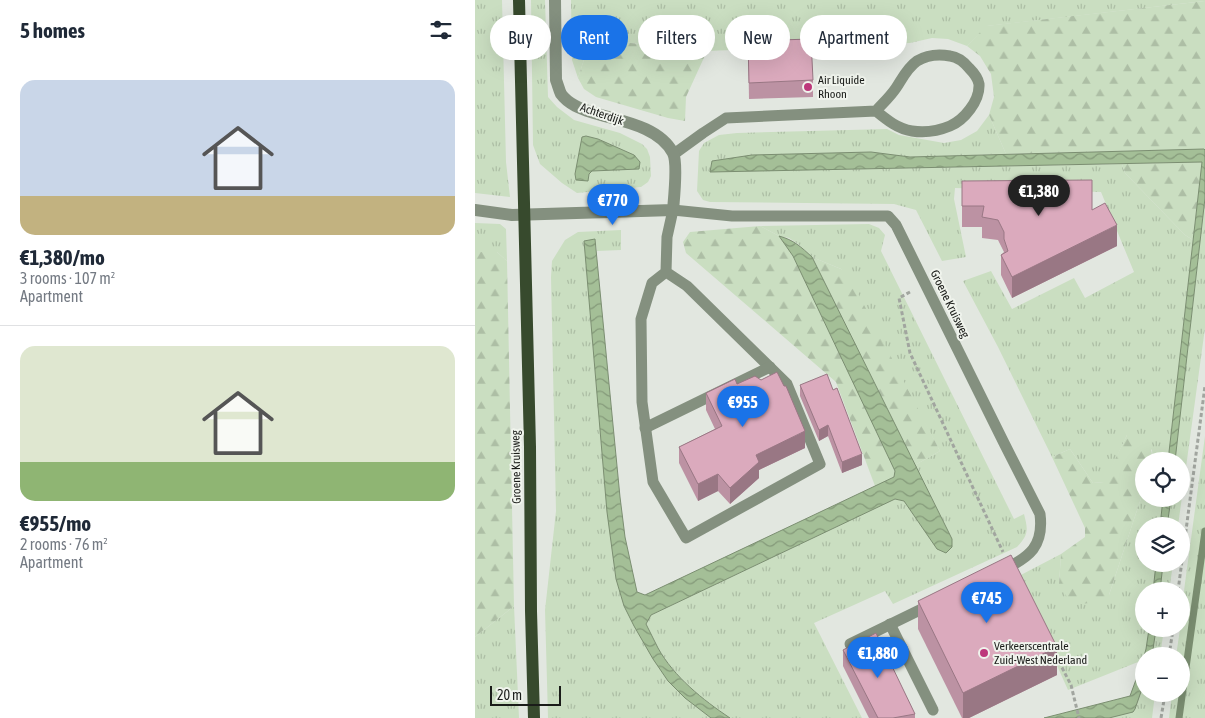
<!DOCTYPE html>
<html lang="en">
<head>
<meta charset="utf-8">
<style>
	:root { --surface:#fff; --page:#f2f2f3; --text:#1f2937; --muted:#747a83; --line:#e0e1e3; --accent:#1a73e8 }
	body { margin:0; font-family:"Asap Condensed",sans-serif; background:var(--page); color:var(--text); height:100vh; display:flex; flex-direction:column; font-size:19px; white-space:nowrap }
	* { box-sizing:border-box; margin:0 }
	p { font-size:16px; color:var(--muted) }
	.icon { flex:none; width:28px; height:28px; fill:none; stroke:currentColor; stroke-width:2; stroke-linecap:round; stroke-linejoin:round }
	.map { position:relative; flex:1; overflow:hidden }
	.details { display:flex; flex-direction:column; background:var(--surface); width:475px }
	.details>* { flex:none }
	.banner { position:absolute; left:15px; top:15px; width:475px; height:45px; display:flex; gap:10px }
	.tools { position:absolute; left:660px; top:452px; display:grid; gap:10px }
	.tools a { display:grid; place-items:center; width:55px; height:55px; border-radius:50%; background:var(--surface); box-shadow:0 5px 20px #0002; font-size:25px }
	.scale { position:absolute; left:15px; bottom:12px; width:71px; box-sizing:border-box; padding-left:5px; border:2px solid #1a1c19; border-top:0; font-size:14px; line-height:18px; white-space:nowrap; color:#1a1c19; -webkit-text-stroke:4px #f0f4ed; paint-order:stroke }
	.price { position:absolute; translate:-50% -42px; padding:0 11px; border-radius:18px; background:var(--accent); color:#fff; font-size:16px; line-height:32px; filter:drop-shadow(0 1px 2px #0008) }
	.price::after { content:''; position:absolute; left:50%; top:30px; width:15px; height:11px; margin-left:-8px; background:inherit; clip-path:polygon(0 0,100% 0,50% 100%) }
	.price.current { background:#222; color:#fff }
	ul { padding:0; list-style:none }
	li { display:grid; align-content:center; gap:10px; height:265px; padding:0 20px }
	li+li { border-top:1px solid var(--line) }
	li span { display:grid; place-items:center; height:155px; border-radius:15px; color:#555 }
	li>.icon { margin-inline-start:auto }
	span .icon { width:90px; height:90px; fill:#fffc; stroke-width:1 }
	li b { font-size:21px }
	h2 { display:flex; justify-content:space-between; align-items:center; height:60px; padding:0 20px; font-size:21px }
	.chip { padding:0 18px; border-radius:22px; background:var(--surface); box-shadow:0 5px 20px #0002; font-size:18px; line-height:45px }
	.chip.current { background:var(--accent); color:#fff }
	main { display:flex; flex:1; min-height:0 }
	.map>svg:first-child { display:block }
</style>
</head>
<body>
<main>
<section class="details">
<h2>5 homes<svg class="icon" aria-label="filters" viewBox="0 0 24 24"><path d="M4 7h16M4 17h16"/><circle cx="9" cy="7" r="2"/><circle cx="15" cy="17" r="2"/></svg></h2>
<ul>
<li><span style="background:linear-gradient(#c9d6e8 75%,#c2b280 0)"><svg class="icon" aria-label="home" viewBox="0 0 24 24"><path d="M3 11l9-7 9 7M6 9v11h12V9"/></svg></span><div><b>€1,380/mo</b><p>3 rooms · 107 m²</p><p>Apartment</p></div></li>
<li><span style="background:linear-gradient(#dfe7d0 75%,#8fb573 0)"><svg class="icon" aria-label="home" viewBox="0 0 24 24"><path d="M3 11l9-7 9 7M6 9v11h12V9"/></svg></span><div><b>€955/mo</b><p>2 rooms · 76 m²</p><p>Apartment</p></div></li>
</ul>
</section>
<div class="map">
<svg width="730" height="718" viewBox="0 0 730 718">
	<defs>
		<pattern id="grass-tufts" width="24" height="20" patternUnits="userSpaceOnUse" patternTransform="scale(1.25)"><rect width="24" height="20" fill="#cadec1"/><path d="M3 7l-1-3M5 7V3M7 7l1-3M15 17l-1-3M17 17v-4M19 17l1-3" fill="none" stroke="#adbea5"/></pattern>
		<pattern id="forest-firs" width="22" height="20" patternUnits="userSpaceOnUse" patternTransform="scale(1.25)"><rect width="22" height="20" fill="#cadec1"/><path d="M5 1l3.5 6h-7zM16 11l3.5 6h-7z" fill="#adbea5"/></pattern>
		<pattern id="water-waves" width="16" height="10" patternUnits="userSpaceOnUse" patternTransform="scale(1.25)"><rect width="16" height="10" fill="#a4bf97"/><path d="M0 5q4-4 8 0t8 0" fill="none" stroke="#859a7a"/></pattern>
	</defs>
	<rect width="100%" height="100%" fill="#e2e7e0"/>
	<!-- grass -->
	<g fill="url(#grass-tufts)" fill-rule="evenodd">
		<polygon points="0,0 27,0 31,162 35,197 0,193"/>
		<path d="M56,0H70L73,97L82,107L99,120L145,133L167,144L172,149L175,157L176,176L173,182L166,187L102,193L87,183L65,164L58,145ZM111,136L123,139L159,155L164,169L117,171L114,174Z"/>
		<polygon points="96,0 730,0 730,1 512,26 492,46 473,39 457,38 435,43 232,51 127,40 113,47 103,78 97,60"/>
		<polygon points="514,115 531,154 435,157 396,152 277,155 237,161 235,172 647,164 650,173 710,235 718,240 693,461 678,461 677,450 652,435 630,482 618,483 595,449 577,457 523,347 488,281 516,271 537,309 599,278 610,298 659,272 626,192 480,188 479,199 491,257 467,261 441,210 419,204 235,202 228,200 222,191 224,151 229,143 244,135 262,133 412,129 424,135 469,143 486,140 502,131"/>
		<polygon points="730,198 730,328 703,526 692,526 696,499 706,499 706,461 700,461"/>
		<polygon points="0,223 25,224 31,229 32,261 22,252 0,252"/>
		<path d="M394,224L404,228L410,235L406,251L539,519L549,514C553,530 554,534 542,547L418,604L410,591L339,623L387,718H255C228,701 199,676 183,648C179,640 175,632 171,624L176,615L420,499L429,501L462,549L477,548V539L440,465L465,451L366,269L337,257L323,244L314,238L304,236L285,226Z"/>
		<polygon points="146,230 146,250 122,251 120,239 110,241 141,579 193,681 210,698 236,718 73,718 70,610 81,511 76,277 77,261 90,240 103,232"/>
		<polygon points="730,436 730,718 694,718 697,694 706,694 706,656 701,656 705,629 706,629 706,617 710,583"/>
		<polygon points="669,489 669,499 688,499 685,526 669,526 669,564 681,564 678,591 669,591 669,629 674,629 671,649 668,660 593,690 542,577 586,554 584,584 634,595"/>
		<polygon points="688,564 698,564 694,591 685,591"/>
		<polygon points="39,606 44,718 0,718 0,637"/>
		<polygon points="681,629 689,629 685,656 677,656"/>
		<polygon points="669,683 669,694 680,694 677,718 634,718 658,711 660,709"/>
	</g>
	<!-- forest -->
	<g fill="url(#forest-firs)">
		<polygon points="730,1 730,150 728,149 531,154 514,115 519,97 516,74 505,56 492,46 511,26"/>
		<polygon points="127,40 232,51 211,97 210,121 193,118 121,97 109,89 103,78 113,47"/>
		<polygon points="727,162 718,240 710,235 650,173 647,164"/>
		<polygon points="285,226 304,236 318,256 420,471 419,477 400,486 361,382 211,253 208,242 215,232"/>
		<polygon points="0,252 22,252 32,261 39,606 0,637"/>
		<polygon points="337,257 366,269 375,278 465,451 440,465"/>
		<path d="M664,434C676,442 676,447 678,461H669V489L634,595L622,602L606,604L592,597L584,584L586,554L610,537V528L577,457L595,449L618,483L629,482L652,435Z"/>
	</g>
	<!-- water -->
	<g fill="url(#water-waves)" stroke="#7b8e71">
		<polygon points="111,136 123,139 159,155 165,162 164,169 117,171 114,174 113,181 101,180 100,174 107,137"/>
		<polygon points="729,149 730,150 730,198 700,461 693,461 727,162 235,172 237,161 277,155 396,152 435,157"/>
		<path d="M304,236C319,240 326,247 337,257L477,539V547L471,553L462,549L429,501L420,499L176,615L171,624C175,632 179,640 183,648C199,677 228,700 255,718H236L210,698L193,681L178,659L159,626L149,606L141,579L132,512L109,241L120,239L145,497L150,537L162,592L170,595L419,477L420,471L318,256Z"/>
		<polygon points="688,499 696,499 692,526 685,526"/>
		<polygon points="681,564 688,564 685,591 678,591"/>
		<polygon points="674,629 681,629 677,656 669,656 671,649"/>
		<polygon points="669,658 669,683 660,709 658,712 634,718 569,718 655,696"/>
	</g>
	<g fill="none" stroke-linecap="round" stroke-linejoin="round">
		<!-- stream -->
		<polyline stroke="#7b8e71" stroke-width="7" points="704,718 730,531"/>
		<!-- path -->
		<g stroke="#a1a59f" stroke-width="3" stroke-dasharray="4 2.5" stroke-linecap="butt">
			<polyline points="435,292 424,298 435,353 528,552"/>
			<polyline points="703,591 730,386"/>
			<polyline points="581,656 596,685 604,718"/>
			<polyline points="694,656 698,629"/>
			<polyline points="686,718 690,694"/>
		</g>
		<!-- lane -->
		<g stroke="#84907f" stroke-width="11">
			<path d="M199,154L228,133L251,118L401,111C412,120 423,129 437,131C450,133 463,131 475,126C489,120 505,101 504,84C503,78 498,72 494,68C489,62 483,57 475,56C464,54 452,55 442,61C432,68 427,79 421,88C415,97 407,104 401,111"/>
			<path d="M191,272L212,286L312,384L345,464L211,538L178,482L167,402L166,319L177,283L191,272L192,237L198,210L257,216H413L421,225L529,443L565,514C569,546 555,557 528,570"/>
			<polyline points="170,428 295,367"/>
			<polyline points="415,624 458,710"/>
			<polyline points="375,644 455,605"/>
		</g>
		<!-- street -->
		<path stroke="#84907f" stroke-width="12" d="M0,210L37,215L198,210C199,198 203,163 198,153C184,126 145,121 119,113C107,109 94,105 86,94C84,90 83,85 81,80L80,0"/>
		<!-- primary -->
		<polyline stroke="#374a2d" stroke-width="12" points="44,0 55,447 56,611 59,718"/>
	</g>
	<!-- wall -->
	<g fill="#bc92a3">
		<polygon points="273,41 338,80 338,97 274,99"/>
		<polygon points="487,181 617,210 642,246 537,298 526,275 526,255 529,252 523,240 507,238 507,227 487,227"/>
		<polygon points="262,384 330,448 284,470 284,478 255,504 243,491 223,501 204,463 204,447 240,429 231,410 231,393"/>
		<polygon points="325,385 387,465 367,473 353,436 344,441 325,396"/>
		<polygon points="443,601 582,675 494,718 487,718 443,629"/>
		<polygon points="368,650 440,714 440,718 394,718 368,666"/>
	</g>
	<!-- shaded-wall -->
	<g fill="#997784">
		<polygon points="642,225 642,246 537,298 537,277"/>
		<polygon points="353,425 353,436 344,441 344,430"/>
		<polygon points="330,431 330,448 284,470 284,478 255,504 255,488 281,455"/>
		<polygon points="387,454 387,465 367,473 367,462"/>
		<polygon points="243,474 243,491 223,501 223,484"/>
		<polygon points="582,647 582,675 494,718 488,718 488,693"/>
	</g>
	<!-- building -->
	<g fill="#dbaabd" stroke="#997784">
		<polygon points="336,39 338,80 274,83 273,41"/>
		<polygon points="617,180 617,210 630,203 642,225 537,277 526,255 533,251 529,239 529,232 523,220 507,217 509,206 487,206 487,181"/>
		<polygon points="302,372 309,386 311,386 330,431 281,455 284,462 255,488 243,474 223,484 204,447 247,426 231,393 260,379 262,384 280,376 286,380"/>
		<polygon points="352,374 358,390 362,388 387,454 367,462 353,425 344,430 325,385"/>
		<polygon points="536,555 582,647 488,693 443,601"/>
		<polygon points="401,633 440,714 418,718 403,718 368,650"/>
	</g>
	<!-- markers -->
	<g fill="#bd387b" stroke="#f0f4ed" stroke-width="2">
		<circle cx="333" cy="87" r="5"/>
		<circle cx="509" cy="653" r="5"/>
	</g>
	<g text-anchor="middle" stroke-width="4" stroke-linejoin="round" paint-order="stroke">
		<!-- poi labels -->
		<g font-size="12" fill="#1a1c19" stroke="#f0f4ed" text-anchor="start">
			<text x="343" y="84">Air Liquide<tspan x="343" dy="14">Rhoon</tspan></text>
			<text x="519" y="650">Verkeerscentrale<tspan x="519" dy="14">Zuid-West Nederland</tspan></text>
		</g>
		<!-- street labels -->
		<g font-size="12" fill="#1a1c19" stroke="#f0f4ed">
			<text transform="translate(127 114) rotate(19)" y="4">Achterdijk</text>
			<text transform="translate(475 304) rotate(64)" y="4">Groene Kruisweg</text>
			<text transform="translate(41 467) rotate(-91)" y="4">Groene Kruisweg</text>
		</g>
	</g>
</svg>
<div class="tools">
<a><svg class="icon" aria-label="locate" viewBox="0 0 24 24"><circle cx="12" cy="12" r="6"/><path d="M12 2v4M12 18v4M2 12h4M18 12h4"/></svg></a>
<a><svg class="icon" aria-label="layers" viewBox="0 0 24 24"><path d="M12 4l9 5-9 5-9-5zM3 14l9 5 9-5"/></svg></a>
<a>+</a>
<a>−</a>
</div>
<div class="scale">20 m</div>
<b class="price current" style="left:564px;top:217px">€1,380</b>
<b class="price" style="left:138px;top:226px">€770</b>
<b class="price" style="left:268px;top:428px">€955</b>
<b class="price" style="left:512px;top:624px">€745</b>
<b class="price" style="left:403px;top:679px">€1,880</b>
<div class="banner">
<a class="chip">Buy</a>
<a class="chip current">Rent</a>
<a class="chip">Filters</a>
<a class="chip">New</a>
<a class="chip">Apartment</a>
</div>
</div>
</main>
</body>
</html>
